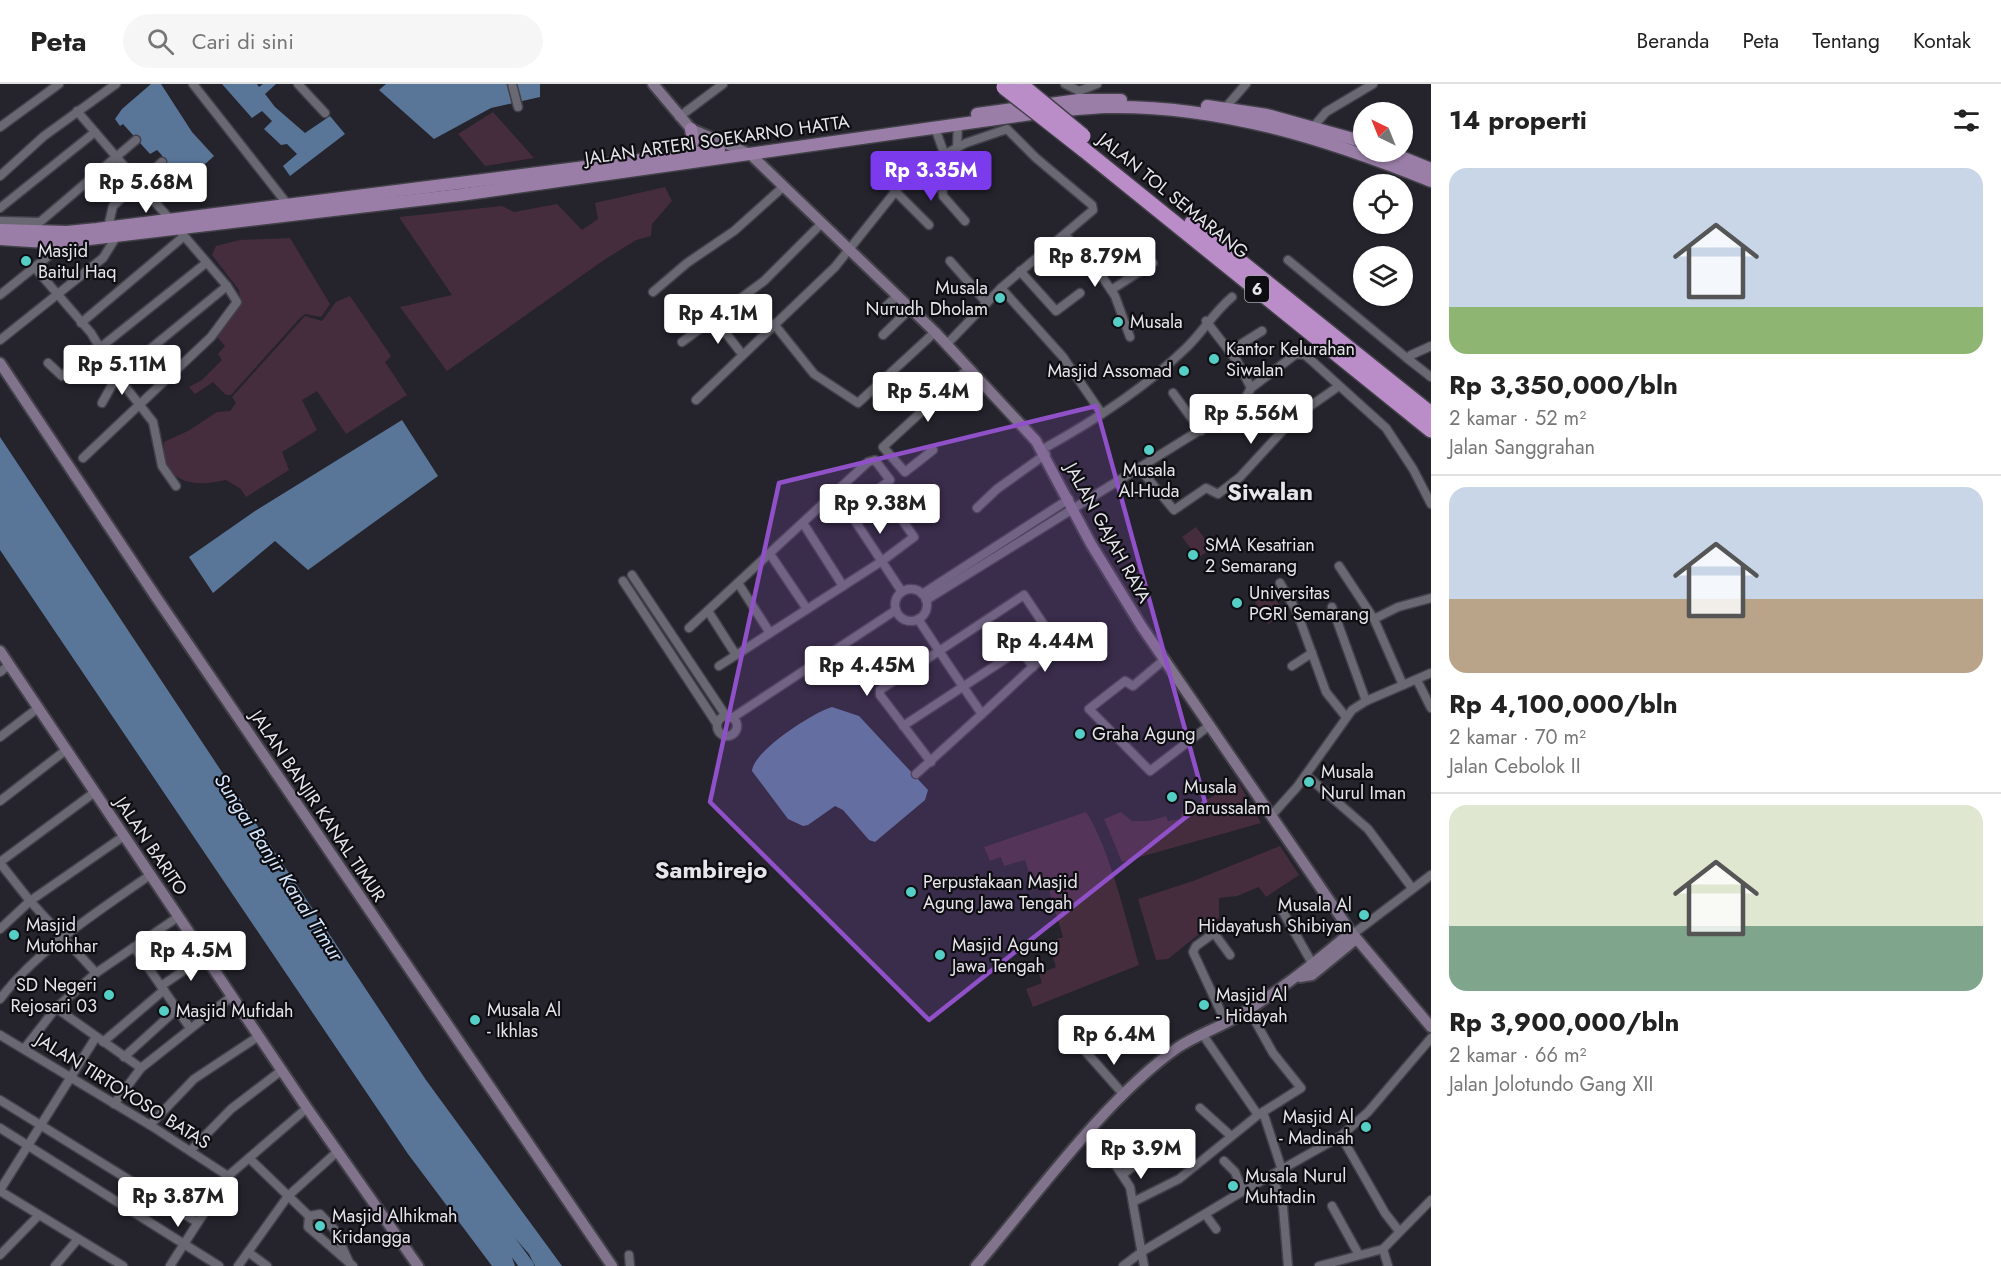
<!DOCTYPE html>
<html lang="id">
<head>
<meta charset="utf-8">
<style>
	:root { --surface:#fff; --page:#f6f6f6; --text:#222; --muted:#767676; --line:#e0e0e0; --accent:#7c3aed }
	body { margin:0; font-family:Jost,sans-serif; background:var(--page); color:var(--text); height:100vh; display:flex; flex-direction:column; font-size:22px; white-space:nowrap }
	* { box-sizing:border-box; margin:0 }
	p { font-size:20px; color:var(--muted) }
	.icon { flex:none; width:33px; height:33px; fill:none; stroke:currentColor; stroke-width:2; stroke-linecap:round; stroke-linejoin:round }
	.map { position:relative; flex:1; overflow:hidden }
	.details { display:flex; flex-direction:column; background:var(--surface); width:570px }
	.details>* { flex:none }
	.needle { width:39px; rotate:317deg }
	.buttons { position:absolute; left:1353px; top:18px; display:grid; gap:12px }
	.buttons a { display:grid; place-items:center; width:60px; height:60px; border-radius:50%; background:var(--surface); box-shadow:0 2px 4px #0004; font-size:30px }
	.price { position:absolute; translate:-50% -51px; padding:0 14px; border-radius:6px; background:#fff; color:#222; font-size:20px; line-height:39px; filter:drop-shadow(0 2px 3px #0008) }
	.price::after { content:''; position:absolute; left:50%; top:36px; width:18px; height:14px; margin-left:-9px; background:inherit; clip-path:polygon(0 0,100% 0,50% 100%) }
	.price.current { background:var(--accent); color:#fff }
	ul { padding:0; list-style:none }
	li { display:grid; align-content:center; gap:12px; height:318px; padding:0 18px }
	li+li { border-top:2px solid var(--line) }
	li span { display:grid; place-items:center; height:186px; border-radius:18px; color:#555 }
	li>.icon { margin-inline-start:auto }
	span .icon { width:108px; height:108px; fill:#fffc; stroke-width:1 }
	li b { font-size:26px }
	h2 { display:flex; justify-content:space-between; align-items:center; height:72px; padding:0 18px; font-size:26px }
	header { display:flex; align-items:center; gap:36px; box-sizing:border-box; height:84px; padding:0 30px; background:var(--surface); border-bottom:2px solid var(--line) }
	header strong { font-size:28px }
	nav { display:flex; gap:33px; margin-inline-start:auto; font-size:21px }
	.search { width:420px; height:54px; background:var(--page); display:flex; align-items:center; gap:15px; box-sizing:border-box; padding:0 21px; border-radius:33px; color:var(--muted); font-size:22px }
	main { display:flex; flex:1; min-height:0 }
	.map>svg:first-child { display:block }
</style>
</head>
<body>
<header>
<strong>Peta</strong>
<div class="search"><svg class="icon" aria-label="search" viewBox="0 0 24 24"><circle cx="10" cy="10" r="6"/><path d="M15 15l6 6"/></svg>Cari di sini</div>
<nav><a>Beranda</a><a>Peta</a><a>Tentang</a><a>Kontak</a></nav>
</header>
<main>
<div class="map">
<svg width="1431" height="1182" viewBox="0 0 1431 1182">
	<rect width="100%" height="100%" fill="#25232c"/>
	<!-- green -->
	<g fill="#462d3e">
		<polygon points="493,28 534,74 485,82 458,50"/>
		<polygon points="665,103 672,117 652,140 651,152 636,156 604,176 447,287 400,223 452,211 399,133 502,122 514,128 557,120 582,146 598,135 595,119"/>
		<polygon points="290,154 330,220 321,233 305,230 300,234 231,311 226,311 213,298 195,310 189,303 202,296 222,276 218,270 225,262 217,253 241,220 239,206 212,171 216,162 240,156"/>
		<path d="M350,212L391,272L385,278L407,311L346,350L317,307L302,316L317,346L282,368L289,386L246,413L241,405L226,396C192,404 163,399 164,358L188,347L217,328L230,327L236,319L232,313L305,232L322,237L336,218Z"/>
		<polygon points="1196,443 1212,464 1198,474 1182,453"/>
		<polygon points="1268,503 1285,530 1268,540 1252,513"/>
		<polygon points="1239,699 1261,739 1122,778 1104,735 1121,728 1132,737 1149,737 1166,732 1168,737 1180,735 1182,728"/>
		<path d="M1086,728C1109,762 1127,839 1139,881L1033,923L1026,905L1042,899L1039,890L1056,883L1048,858L1063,853L1046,796L1033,801L1025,776L1004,782L1001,773L990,777L984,763Z"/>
		<polygon points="1280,762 1299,791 1266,813 1259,803 1237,812 1219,814 1219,834 1168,875 1156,876 1138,815 1193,797"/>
	</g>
	<!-- water -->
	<g fill="#597698">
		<path d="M151,0H161L192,48L214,72C203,82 186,99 172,86C167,82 164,72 157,66L150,70L123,40L120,42L115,35L122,25Z"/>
		<polygon points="222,0 257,0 259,3 263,0 276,0 265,10 275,23 305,49 330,32 345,50 290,92 283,82 297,70 287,60 281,61 264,45 272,37 262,27 252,34"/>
		<polygon points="386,0 540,0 540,13 491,24 434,55 379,6"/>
		<polygon points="402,336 438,392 308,486 275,457 213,509 189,473 255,427"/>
		<polygon points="0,353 426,996 562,1182 535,1182 529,1170 498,1135 494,1136 505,1153 515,1182 492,1182 408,1070 0,466"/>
		<path d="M832,623L859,632L928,706L925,716L875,758L869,756L843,726L835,722L808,741L803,742L788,735L752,687C753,667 814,628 832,623Z"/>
	</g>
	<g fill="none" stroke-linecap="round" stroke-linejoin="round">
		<!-- river -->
		<polyline stroke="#597698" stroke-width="14" points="491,1133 527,1182"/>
		<defs>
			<g id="street">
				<polyline points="193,0 288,121"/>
				<polyline points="298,0 325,29"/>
				<polyline points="512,0 518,23"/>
				<polyline points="1065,0 1079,7"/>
				<polyline points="1079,7 1097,0"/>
				<polyline points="1226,23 1246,0"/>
				<polyline points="77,27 227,202 237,218 211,253 83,374"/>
				<polyline points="679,33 723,0"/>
				<polyline points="1314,42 1326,28 1373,0"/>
				<polyline points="0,43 59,0"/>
				<polyline points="935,44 944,69"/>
				<polyline points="957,63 958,40"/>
				<polyline points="926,79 942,102 943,112 965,137"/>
				<polyline points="0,92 44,52 116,0"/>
				<polyline points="894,106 929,141"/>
				<polyline points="0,124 95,48"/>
				<polyline points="0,137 40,138 136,56"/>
				<polyline points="108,143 113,122 162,78"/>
				<polyline points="1065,151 1101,191 1115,212 1130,253"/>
				<polyline points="1288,176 1408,275"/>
				<polyline points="950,177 987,219"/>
				<polyline points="35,184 91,249 117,292 153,338 162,382 176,402"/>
				<polyline points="1020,187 1056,227 1080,209"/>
				<polyline points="1001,204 1063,273 1102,330"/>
				<polyline points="1111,206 1153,179"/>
				<polyline points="653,208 687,179 734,147 783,103"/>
				<polyline points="0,211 67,157"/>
				<polyline points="880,228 898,211"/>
				<polyline points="715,235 742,270"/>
				<polyline points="1206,237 1237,277 1251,304"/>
				<polyline points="81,239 183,153"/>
				<polyline points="774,240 814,290 858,319 935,248"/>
				<polyline points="883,251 911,224"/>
				<polyline points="0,256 103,174 118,150"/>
				<polyline points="682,258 764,197 822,139"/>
				<polyline points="1431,262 1411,271 1408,275 1431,293"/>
				<polyline points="101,263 206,179"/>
				<polyline points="1230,267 1262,247"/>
				<polyline points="48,279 62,292 99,261"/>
				<polyline points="1173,309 1201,347"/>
				<polyline points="696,316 835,183 911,88 966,59 1007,45 1036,74 1092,121 1093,126 1001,204 947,260"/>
				<polyline points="102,319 117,292 227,202"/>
				<path d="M1043,365C1094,337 1144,305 1186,264C1203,248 1213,229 1232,213"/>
				<polyline points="933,366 905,388 883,363 969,284"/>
				<polyline points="1140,385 1174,426 1206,404 1218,410 1240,393 1296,332 1339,302"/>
				<polyline points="836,408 902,508"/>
				<polyline points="977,424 997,405 1046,370"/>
				<polyline points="803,439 843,502"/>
				<polyline points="770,470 807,525"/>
				<polyline points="1339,482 1374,535 1403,601"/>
				<polyline points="632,491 726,632"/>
				<polyline points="623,497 717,640"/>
				<polyline points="738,499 770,549"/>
				<polyline points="1280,499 1297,528 1326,608 1346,633"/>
				<circle cx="911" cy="521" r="16"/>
				<polyline points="922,510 1069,415"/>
				<polyline points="926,516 1242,320 1251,304 1296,270 1305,271 1312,277 1386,344 1413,385 1431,420"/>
				<polyline points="1332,523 1366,617"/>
				<polyline points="708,527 736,571"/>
				<path d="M918,535C939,567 960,599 982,630L1054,563L1048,547L1024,511L880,606V611L931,678"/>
				<polyline points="1374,535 1398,523 1431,514"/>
				<polyline points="689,544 868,378 875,376 890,396 849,428"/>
				<polyline points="1020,564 1033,583"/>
				<polyline points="1165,575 1133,602 1125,597 1089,625 1150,687 1210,641"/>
				<polyline points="719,582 882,477 914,453 880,404"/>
				<polyline points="1292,582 1312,569"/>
				<polyline points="0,588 9,581"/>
				<polyline points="1417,596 1431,624"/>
				<circle cx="727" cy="642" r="10"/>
				<polyline points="732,634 896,526"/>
				<polyline points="903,642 1048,547"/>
				<polyline points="0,653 38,624"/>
				<polyline points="916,690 982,630"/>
				<polyline points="1306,691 1368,745 1412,804"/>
				<polyline points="0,717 66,666"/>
				<polyline points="1271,732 1297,703 1352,626 1366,617 1431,589"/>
				<polyline points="0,778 95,708"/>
				<polyline points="0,779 30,817 96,889"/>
				<polyline points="1283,828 1312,879"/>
				<polyline points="0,845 30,817 124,752"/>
				<polyline points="1353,850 1431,791"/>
				<polyline points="134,863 190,944"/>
				<polyline points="161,902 205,872"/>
				<path d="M0,915C38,865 99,827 150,791"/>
				<polyline points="56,924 141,984"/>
				<polyline points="1226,939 1193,868 1196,862 1214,849 1230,871"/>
				<polyline points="0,951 150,1041 228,1092"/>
				<polyline points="1203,951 1258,1031"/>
				<polyline points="103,958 164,906"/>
				<polyline points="24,965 56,924 96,889 178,833"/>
				<polyline points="1086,968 1124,1011"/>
				<polyline points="124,973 177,925"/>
				<polyline points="0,1016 197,1138"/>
				<polyline points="114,1020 141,984 232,912"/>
				<polyline points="1200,1024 1231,1052"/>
				<polyline points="1263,1028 1282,1086"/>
				<polyline points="150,1041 194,995 259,952"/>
				<polyline points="0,1044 184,1160 170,1182"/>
				<polyline points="1092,1045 1130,1103 1144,1182"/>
				<polyline points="1341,1052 1385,1129 1399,1147"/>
				<polyline points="190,1067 231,1025 282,986"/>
				<polyline points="249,1074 309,1132 308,1143 353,1182"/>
				<polyline points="1224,1077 1235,1088 1243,1107"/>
				<polyline points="1123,1090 1158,1064"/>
				<polyline points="1272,1091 1283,1123 1288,1182"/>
				<polyline points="0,1106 96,953"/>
				<polyline points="0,1107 123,1182"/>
				<polyline points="1133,1118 1179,1095 1258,1031 1301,1004 1273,969 1249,926"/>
				<polyline points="1332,1122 1359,1171"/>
				<polyline points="1205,1130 1216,1145"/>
				<polyline points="309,1132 320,1130 334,1145 349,1178"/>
				<polyline points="1383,1165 1388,1182"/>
				<polyline points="248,1168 267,1182"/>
				<polyline points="0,1171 39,1131"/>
				<polyline points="629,1171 630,1182"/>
				<polyline points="55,1182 78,1155"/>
				<polyline points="219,1182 184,1160 228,1092 307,1024"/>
				<polyline points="238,1182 288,1112 338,1067"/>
				<polyline points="1123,1182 1143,1167 1243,1107 1341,1052 1368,1028 1431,954"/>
				<polyline points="1319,1182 1383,1165 1431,1116"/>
			</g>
			<g id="secondary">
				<polyline points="653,0 691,45 750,70 935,248 1036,357 1091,460 1142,543 1351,848 1431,943"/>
				<polyline points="0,279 156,513 612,1182"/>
				<polyline points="0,567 307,1024 418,1182"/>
				<polyline points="1300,893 1312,891 1356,855"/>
				<path d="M976,1182C1035,1113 1105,1015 1177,964C1196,951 1219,944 1238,932C1280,907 1314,880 1351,848"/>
			</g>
			<g id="primary">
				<polyline points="1207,22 1267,31 1364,58"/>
				<polyline points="977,30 1079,16 1121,16"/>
				<polyline points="1389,68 1431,85"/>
				<polyline points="688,69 693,57 691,45"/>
				<polyline points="0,146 67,148 97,145 719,66"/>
				<path d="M0,155L46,158L81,156L460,111L1024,31C1051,28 1079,24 1106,23C1220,21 1327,55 1431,97"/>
			</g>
			<g id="highway">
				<polyline points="1083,65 1431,346"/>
				<polyline points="1192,139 1431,330"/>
			</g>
		</defs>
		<!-- street casing -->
		<use href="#street" stroke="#424048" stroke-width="11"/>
		<!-- secondary casing -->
		<use href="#secondary" stroke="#424048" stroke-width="14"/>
		<!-- primary casing -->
		<use href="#primary" stroke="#424048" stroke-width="15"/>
		<!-- highway casing -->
		<use href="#highway" stroke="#424048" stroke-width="18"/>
		<!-- street -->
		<use href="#street" stroke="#6a6873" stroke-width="8"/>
		<!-- secondary -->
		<use href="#secondary" stroke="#82738d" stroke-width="10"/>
		<!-- primary -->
		<use href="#primary" stroke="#9a7ea7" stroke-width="12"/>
		<!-- highway -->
		<use href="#highway" stroke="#ba8dc9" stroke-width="15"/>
		<defs>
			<g id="highway-bridge">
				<polyline points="1020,0 1083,52"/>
				<polyline points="1004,3 1083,65"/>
			</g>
		</defs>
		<!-- highway-bridge casing -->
		<use href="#highway-bridge" stroke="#424048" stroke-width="18" stroke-linecap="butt"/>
		<!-- highway-bridge -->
		<use href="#highway-bridge" stroke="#ba8dc9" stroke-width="15"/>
	</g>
	<!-- marked area -->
	<path fill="#9051c8" fill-opacity="0.2" stroke="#9051c8" stroke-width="4.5" stroke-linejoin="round" d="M1096,322L1205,718L929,936L710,718L779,399Z"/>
	<!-- markers -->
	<g fill="#55cec5" stroke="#0e0d11" stroke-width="2">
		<circle cx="26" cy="177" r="6"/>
		<circle cx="1000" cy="214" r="6"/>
		<circle cx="1118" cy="238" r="6"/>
		<circle cx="1214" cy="275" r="6"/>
		<circle cx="1184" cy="287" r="6"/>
		<circle cx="1149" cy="366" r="6"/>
		<circle cx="1193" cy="471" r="6"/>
		<circle cx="1237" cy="519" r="6"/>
		<circle cx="1080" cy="650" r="6"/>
		<circle cx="1309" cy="698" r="6"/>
		<circle cx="1172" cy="713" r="6"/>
		<circle cx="911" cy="808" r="6"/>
		<circle cx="1364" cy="831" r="6"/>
		<circle cx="14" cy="851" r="6"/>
		<circle cx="940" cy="871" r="6"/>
		<circle cx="109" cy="911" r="6"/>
		<circle cx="1204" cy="921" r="6"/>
		<circle cx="164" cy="927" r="6"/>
		<circle cx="475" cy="936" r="6"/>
		<circle cx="1366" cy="1043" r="6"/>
		<circle cx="1233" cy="1102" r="6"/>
		<circle cx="320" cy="1142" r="6"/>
	</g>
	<g text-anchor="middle" stroke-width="4.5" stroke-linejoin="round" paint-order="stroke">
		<!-- shield labels -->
		<rect fill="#0e0d11" stroke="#a5a4aa" stroke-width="1.5" x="1245" y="192" width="24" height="26" rx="4.5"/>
		<g font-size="16" font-weight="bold" fill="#e6e5eb">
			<text x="1257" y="211">6</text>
		</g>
		<!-- street labels -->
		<g font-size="18" fill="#e6e5eb" stroke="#0e0d11">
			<text transform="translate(717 56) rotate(-8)" y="6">JALAN ARTERI SOEKARNO HATTA</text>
			<text transform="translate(1173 112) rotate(39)" y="6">JALAN TOL SEMARANG</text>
			<text transform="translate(1108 449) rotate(61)" y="6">JALAN GAJAH RAYA</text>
			<text transform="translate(318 722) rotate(56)" y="6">JALAN BANJIR KANAL TIMUR</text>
			<text transform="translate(151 762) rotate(56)" y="6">JALAN BARITO</text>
			<text transform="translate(123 1007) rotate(32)" y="6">JALAN TIRTOYOSO BATAS</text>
		</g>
		<!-- poi labels -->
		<g font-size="18" fill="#e6e5eb" stroke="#0e0d11" text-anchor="start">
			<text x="38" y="173">Masjid<tspan x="38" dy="21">Baitul Haq</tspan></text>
			<text x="988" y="210" text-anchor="end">Musala<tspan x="988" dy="21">Nurudh Dholam</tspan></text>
			<text x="1130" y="244">Musala</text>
			<text x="1226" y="271">Kantor Kelurahan<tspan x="1226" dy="21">Siwalan</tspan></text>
			<text x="1172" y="293" text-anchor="end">Masjid Assomad</text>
			<text x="1149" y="392" text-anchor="middle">Musala<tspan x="1149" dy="21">Al-Huda</tspan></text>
			<text x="1205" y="467">SMA Kesatrian<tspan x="1205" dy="21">2 Semarang</tspan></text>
			<text x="1249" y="515">Universitas<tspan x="1249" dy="21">PGRI Semarang</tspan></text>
			<text x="1092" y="656">Graha Agung</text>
			<text x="1321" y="694">Musala<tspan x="1321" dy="21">Nurul Iman</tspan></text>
			<text x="1184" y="709">Musala<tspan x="1184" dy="21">Darussalam</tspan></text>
			<text x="923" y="804">Perpustakaan Masjid<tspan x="923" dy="21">Agung Jawa Tengah</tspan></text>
			<text x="1352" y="827" text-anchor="end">Musala Al<tspan x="1352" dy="21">Hidayatush Shibiyan</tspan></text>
			<text x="26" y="847">Masjid<tspan x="26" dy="21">Mutohhar</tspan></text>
			<text x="952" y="867">Masjid Agung<tspan x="952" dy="21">Jawa Tengah</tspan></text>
			<text x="97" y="907" text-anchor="end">SD Negeri<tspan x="97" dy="21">Rejosari 03</tspan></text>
			<text x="1216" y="917">Masjid Al<tspan x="1216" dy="21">- Hidayah</tspan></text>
			<text x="487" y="932">Musala Al<tspan x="487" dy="21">- Ikhlas</tspan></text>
			<text x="176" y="933">Masjid Mufidah</text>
			<text x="1354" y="1039" text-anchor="end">Masjid Al<tspan x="1354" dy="21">- Madinah</tspan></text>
			<text x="1245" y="1098">Musala Nurul<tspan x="1245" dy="21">Muhtadin</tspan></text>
			<text x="332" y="1138">Masjid Alhikmah<tspan x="332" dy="21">Kridangga</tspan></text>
		</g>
		<!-- water labels -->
		<g font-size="20" font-style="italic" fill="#d3e6fd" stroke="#0e0d11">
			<text transform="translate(279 783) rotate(57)" y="7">Sungai Banjir Kanal Timur</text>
		</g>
		<!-- district labels -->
		<g font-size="24" font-weight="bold" fill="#e6e5eb" stroke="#0e0d11">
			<text x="1270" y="416">Siwalan</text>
			<text x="711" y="794">Sambirejo</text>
		</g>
	</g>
</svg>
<div class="buttons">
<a><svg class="needle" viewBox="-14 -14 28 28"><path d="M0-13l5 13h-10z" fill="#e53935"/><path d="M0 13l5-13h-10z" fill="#767676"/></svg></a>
<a><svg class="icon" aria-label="locate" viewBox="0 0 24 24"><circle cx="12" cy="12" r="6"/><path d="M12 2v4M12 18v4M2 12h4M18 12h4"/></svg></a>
<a><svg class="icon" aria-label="layers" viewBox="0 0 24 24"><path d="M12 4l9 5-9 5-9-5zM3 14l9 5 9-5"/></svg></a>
</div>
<b class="price current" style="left:931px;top:118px">Rp 3.35M</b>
<b class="price" style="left:146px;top:130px">Rp 5.68M</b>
<b class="price" style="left:1095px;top:204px">Rp 8.79M</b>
<b class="price" style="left:718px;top:261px">Rp 4.1M</b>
<b class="price" style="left:122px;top:312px">Rp 5.11M</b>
<b class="price" style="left:928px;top:339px">Rp 5.4M</b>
<b class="price" style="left:1251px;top:361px">Rp 5.56M</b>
<b class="price" style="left:880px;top:451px">Rp 9.38M</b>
<b class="price" style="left:1045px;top:589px">Rp 4.44M</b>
<b class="price" style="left:867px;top:613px">Rp 4.45M</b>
<b class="price" style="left:191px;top:898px">Rp 4.5M</b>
<b class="price" style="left:1114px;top:982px">Rp 6.4M</b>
<b class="price" style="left:1141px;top:1096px">Rp 3.9M</b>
<b class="price" style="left:178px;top:1144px">Rp 3.87M</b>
</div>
<section class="details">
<h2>14 properti<svg class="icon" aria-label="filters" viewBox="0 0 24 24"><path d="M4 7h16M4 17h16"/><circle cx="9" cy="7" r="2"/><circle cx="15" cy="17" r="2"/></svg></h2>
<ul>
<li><span style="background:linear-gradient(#c9d6e8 75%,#8fb573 0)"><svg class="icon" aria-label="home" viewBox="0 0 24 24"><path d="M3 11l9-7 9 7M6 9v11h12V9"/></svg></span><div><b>Rp 3,350,000/bln</b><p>2 kamar · 52 m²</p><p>Jalan Sanggrahan</p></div></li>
<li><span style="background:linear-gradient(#c9d6e8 60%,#b9a48a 0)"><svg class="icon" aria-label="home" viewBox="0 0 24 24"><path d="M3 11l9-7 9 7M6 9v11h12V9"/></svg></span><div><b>Rp 4,100,000/bln</b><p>2 kamar · 70 m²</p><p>Jalan Cebolok II</p></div></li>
<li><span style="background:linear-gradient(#dfe7d0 65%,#7fa58c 0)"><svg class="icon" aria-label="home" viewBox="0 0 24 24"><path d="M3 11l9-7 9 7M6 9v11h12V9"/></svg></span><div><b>Rp 3,900,000/bln</b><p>2 kamar · 66 m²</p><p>Jalan Jolotundo Gang XII</p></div></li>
</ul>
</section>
</main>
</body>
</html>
